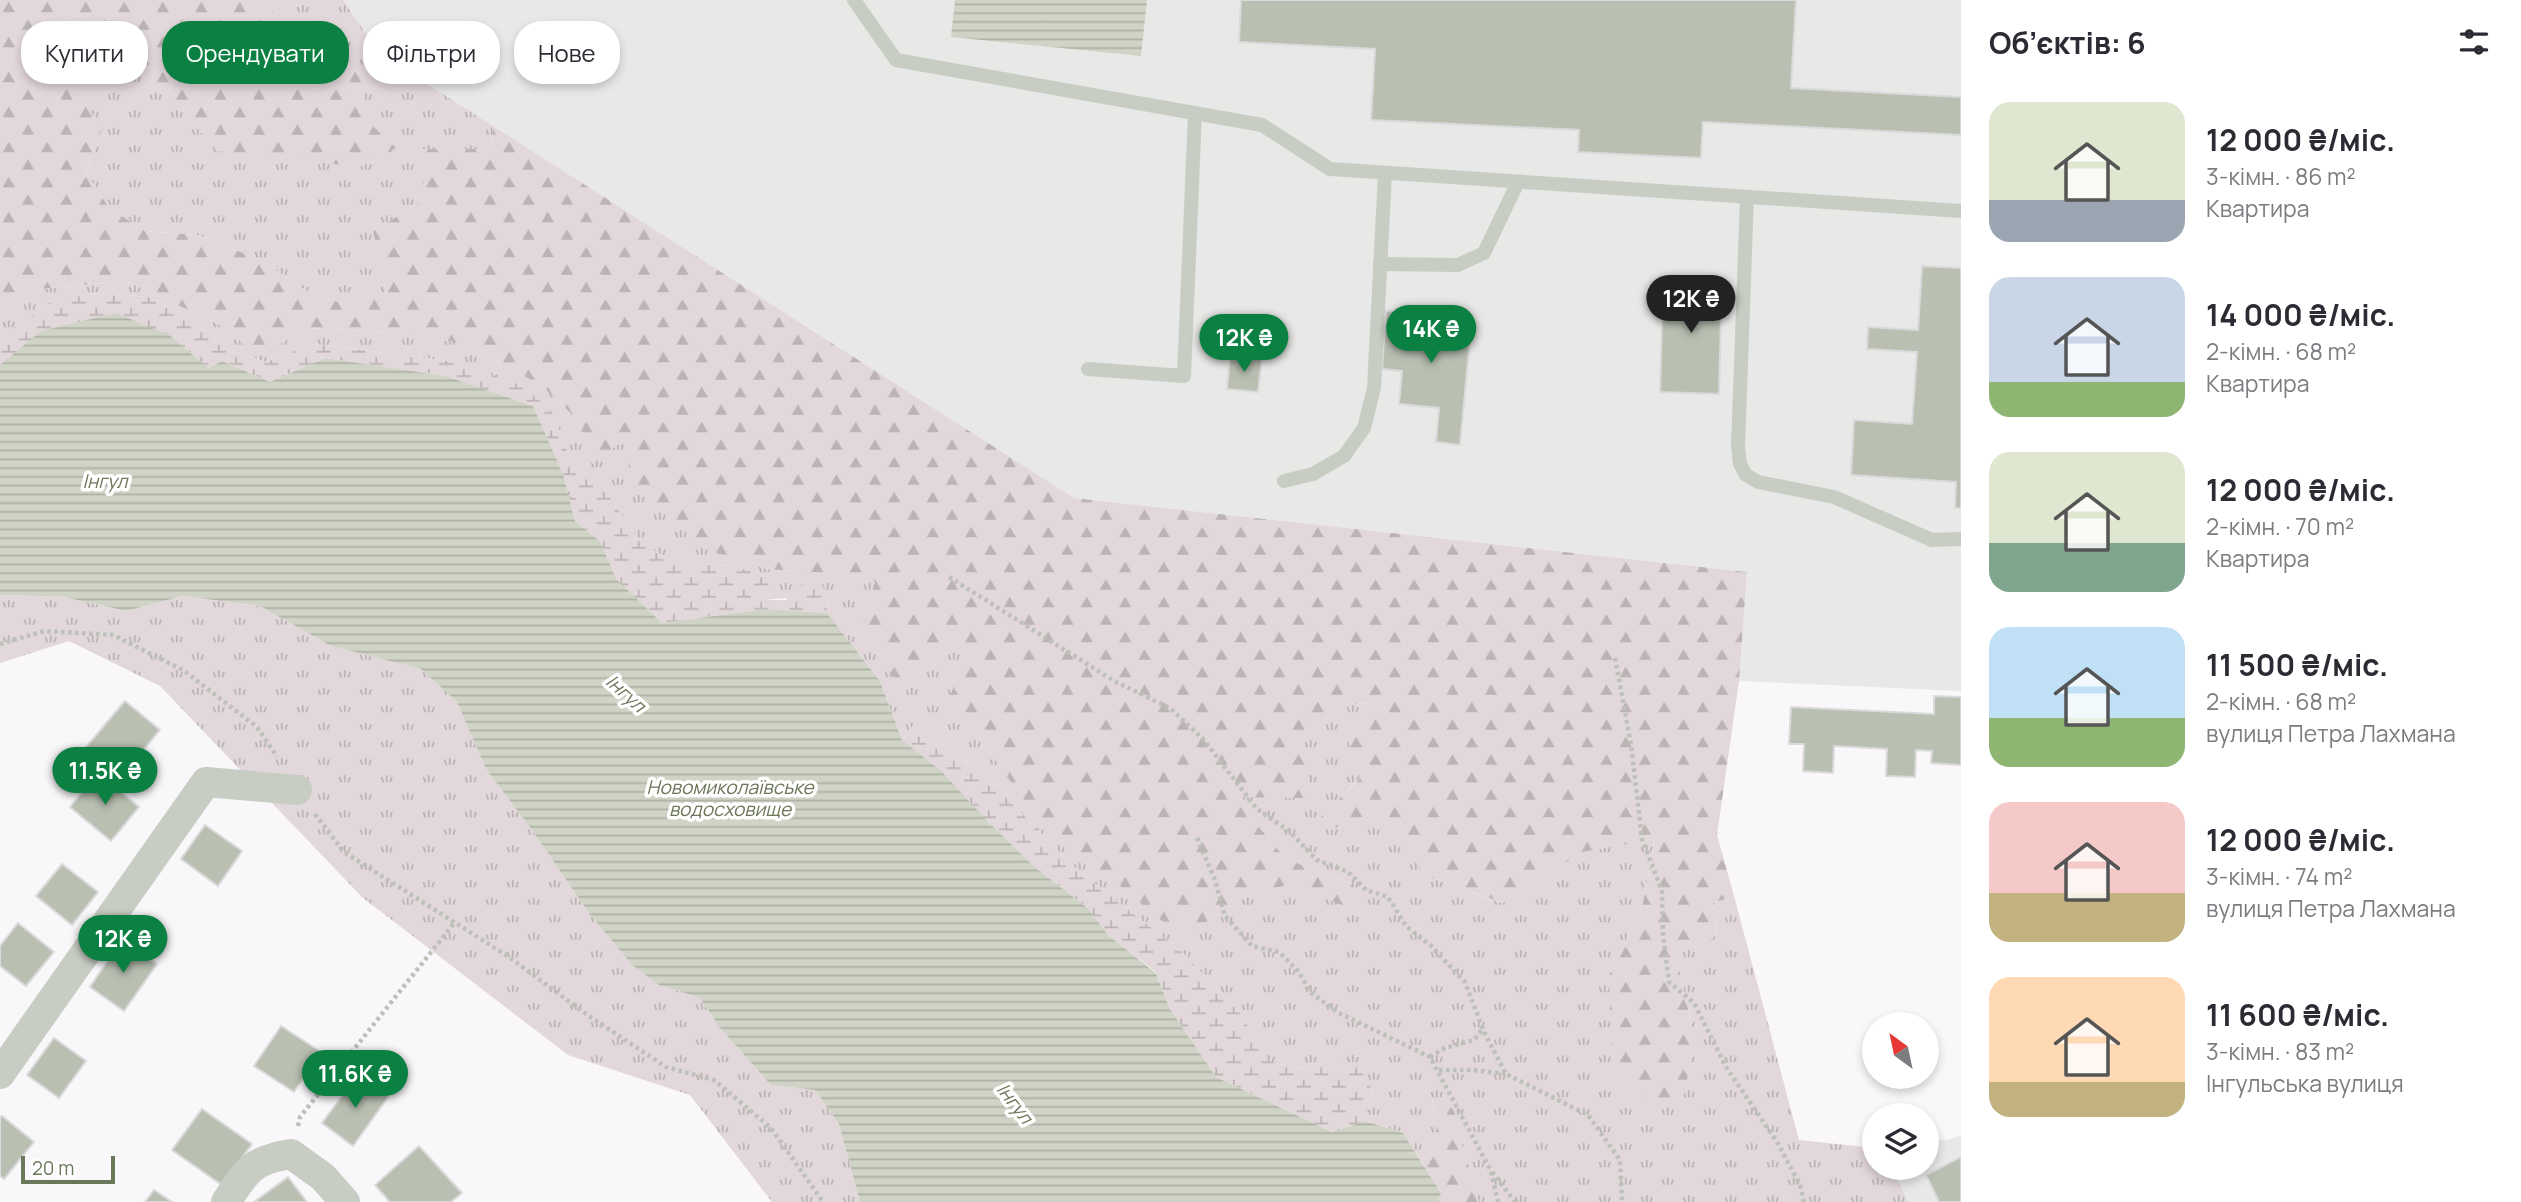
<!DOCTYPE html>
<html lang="uk">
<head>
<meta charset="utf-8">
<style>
	:root { --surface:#fff; --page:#f2f2f3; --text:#2b2b33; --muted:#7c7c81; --accent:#0b8043 }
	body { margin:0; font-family:Manrope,sans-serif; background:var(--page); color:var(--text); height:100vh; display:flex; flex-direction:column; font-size:26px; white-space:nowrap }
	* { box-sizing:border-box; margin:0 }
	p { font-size:23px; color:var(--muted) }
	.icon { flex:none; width:38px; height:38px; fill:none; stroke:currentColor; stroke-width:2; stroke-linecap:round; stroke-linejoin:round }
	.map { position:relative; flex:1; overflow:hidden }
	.details { display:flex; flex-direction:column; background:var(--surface); width:560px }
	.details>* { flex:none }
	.banner { position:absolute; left:21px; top:21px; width:665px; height:63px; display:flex; gap:14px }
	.needle { width:46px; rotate:327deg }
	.buttons { position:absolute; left:1862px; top:1012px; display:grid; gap:14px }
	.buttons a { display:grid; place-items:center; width:77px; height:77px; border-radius:50%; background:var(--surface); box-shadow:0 4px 10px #0003; font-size:35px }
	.scale { position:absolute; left:21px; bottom:18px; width:94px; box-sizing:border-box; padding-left:7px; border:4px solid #687859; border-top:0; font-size:19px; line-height:24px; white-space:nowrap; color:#687859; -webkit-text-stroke:5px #fff; paint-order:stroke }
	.price { position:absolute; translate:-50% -60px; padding:0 16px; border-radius:24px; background:var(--accent); color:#fff; font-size:23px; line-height:46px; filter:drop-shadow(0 2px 4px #0008) }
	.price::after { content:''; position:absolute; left:50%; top:42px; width:21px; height:16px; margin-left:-10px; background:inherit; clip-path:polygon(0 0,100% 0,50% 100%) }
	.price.selected { background:#222; color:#fff }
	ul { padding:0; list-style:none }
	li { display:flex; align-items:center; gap:21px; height:175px; padding:0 28px }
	li span { display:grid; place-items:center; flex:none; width:196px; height:140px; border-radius:21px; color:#555 }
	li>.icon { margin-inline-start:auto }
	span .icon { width:84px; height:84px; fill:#fffc; stroke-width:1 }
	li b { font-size:30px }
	h2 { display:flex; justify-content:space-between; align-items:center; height:84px; padding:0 28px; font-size:30px }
	.tag { padding:0 24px; border-radius:28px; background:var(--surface); box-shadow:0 4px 10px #0003; font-size:24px; line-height:63px }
	.tag.selected { background:var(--accent); color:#fff }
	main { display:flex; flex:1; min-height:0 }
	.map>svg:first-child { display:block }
</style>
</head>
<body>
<main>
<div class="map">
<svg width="1961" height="1202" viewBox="0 0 1961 1202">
	<defs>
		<pattern id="grass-tufts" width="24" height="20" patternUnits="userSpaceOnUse" patternTransform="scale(1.75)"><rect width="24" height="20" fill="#e2d7da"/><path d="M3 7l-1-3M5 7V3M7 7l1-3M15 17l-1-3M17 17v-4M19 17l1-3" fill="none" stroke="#bbb3b4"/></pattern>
		<pattern id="forest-firs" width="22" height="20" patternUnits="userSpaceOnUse" patternTransform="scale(1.75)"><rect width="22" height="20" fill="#e2d7da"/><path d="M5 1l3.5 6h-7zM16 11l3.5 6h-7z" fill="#bbb3b4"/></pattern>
		<pattern id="wetland-marsh" width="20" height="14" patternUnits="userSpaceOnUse" patternTransform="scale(1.75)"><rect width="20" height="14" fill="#e2d7da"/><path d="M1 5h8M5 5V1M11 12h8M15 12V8" fill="none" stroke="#bbb3b4"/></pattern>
		<pattern id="water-rules" width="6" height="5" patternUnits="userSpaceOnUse" patternTransform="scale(1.75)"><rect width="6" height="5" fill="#cfd4c6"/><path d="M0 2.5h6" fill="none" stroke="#acb1a4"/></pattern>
	</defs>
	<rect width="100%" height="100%" fill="#f9f7f9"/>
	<!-- built -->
	<g fill="#e8e8e7">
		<polygon points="343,0 1961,0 1961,691 1739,681 1747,572 1074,498 379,53"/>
		<polygon points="1961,1135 1961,1202 1908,1202 1892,1167 1927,1167 1927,1139 1948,1140"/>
	</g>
	<!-- grass -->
	<g fill="url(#grass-tufts)">
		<polygon points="266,0 343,0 379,53 493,126 491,149 426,199 373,231 386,292 352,305 314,296 261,260 198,235 145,231 109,208 86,173 102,127 57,71 48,47 54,25 79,14 107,32 161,89 359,113 366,91 302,59"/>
		<polygon points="127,281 218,324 260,355 306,328 389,332 454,342 540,384 578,420 592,463 624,440 766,569 812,572 876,582 903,694 948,639 967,654 948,704 990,753 1200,926 1247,896 1291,884 1352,884 1286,859 1232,797 1304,738 1343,703 1375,704 1359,778 1321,818 1330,830 1376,812 1401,823 1421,874 1502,903 1583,852 1655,838 1642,907 1609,975 1695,1040 1676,955 1717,935 1713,903 1734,896 1799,1140 1874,1148 1874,1167 1892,1167 1908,1202 1479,1202 1448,1099 1432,1098 1439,1146 1421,1161 1403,1133 1365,1121 1373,1091 1356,1063 1295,1069 1266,1060 1241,1014 1183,953 1068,862 993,783 915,723 902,740 880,681 827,613 829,595 762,600 775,579 733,566 673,562 639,541 605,489 575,470 552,412 457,362 314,344 266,362 227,349 194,321 148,297 115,294 84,295 0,338 0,322 40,289"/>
		<polygon points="0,595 64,597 126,611 183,596 260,606 331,646 421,669 457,702 486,769 532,830 588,912 632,965 659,985 700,998 721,1029 771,1085 815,1090 839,1124 860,1202 772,1202 690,1095 568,1055 363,898 160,686 69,641 0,663"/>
	</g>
	<!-- forest -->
	<g fill="url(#forest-firs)">
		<polygon points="0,0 266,0 302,58 358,60 366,91 359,113 396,148 360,167 218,151 107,33 79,14 54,25 48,47 57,71 103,127 86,172 109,208 145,231 198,235 261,260 314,296 352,305 386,292 373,231 426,199 418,149 491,149 493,126 1074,498 1747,572 1739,681 1717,835 1734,896 1713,903 1717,935 1676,955 1695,1040 1684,1095 1657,1107 1612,1075 1609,975 1642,907 1655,839 1583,852 1503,903 1421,874 1401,823 1376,812 1330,830 1320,818 1359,779 1347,738 1374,704 1343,703 1304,738 1312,798 1233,797 1286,859 1352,884 1353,910 1291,884 1247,896 1200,926 1162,921 1034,814 990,753 947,704 966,654 948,640 903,694 863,626 875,582 812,572 766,569 710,551 632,482 624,440 592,464 578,420 540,384 454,342 389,332 307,328 260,356 218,324 127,281 40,289 0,322"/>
		<polygon points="1432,1097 1449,1099 1479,1202 1438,1202 1441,1193 1421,1161 1439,1146"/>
	</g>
	<!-- wetland -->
	<g fill="url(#wetland-marsh)">
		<polygon points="115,294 148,297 194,321 227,349 266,362 314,344 457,362 523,386 552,412 575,470 587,472 605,489 639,541 673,562 733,566 776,579 763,600 786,600 796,586 819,581 829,595 827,613 765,609 662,623 615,579 600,541 575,521 563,474 533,406 446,376 325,358 270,382 222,361 208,368 171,336 0,365 0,338 49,303 84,295"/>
		<polygon points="915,723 993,783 1068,862 1183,953 1241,1014 1266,1060 1296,1069 1356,1062 1373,1091 1365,1121 1332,1132 1216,1077 1170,1009 1156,972 1107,934 1089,909 1037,869 902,740"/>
	</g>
	<!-- water -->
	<g fill="url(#water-rules)">
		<polygon points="955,0 1147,0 1141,56 951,37"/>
		<polygon points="116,313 171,336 208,368 222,361 270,382 325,358 446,376 533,406 563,474 575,521 600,541 616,579 662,623 765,609 827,613 880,681 902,740 941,771 990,824 1037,869 1089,909 1107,934 1156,973 1170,1009 1216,1077 1332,1132 1365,1121 1403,1133 1441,1193 1438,1202 860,1202 839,1124 815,1090 771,1085 721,1029 700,998 659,985 632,965 588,912 532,830 486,769 457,702 421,669 331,646 260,606 183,596 126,611 64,597 0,595 0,365 41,331"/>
	</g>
	<!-- building -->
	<g fill="#b9c0b2" stroke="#dbd9db" stroke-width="2">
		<polygon points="1241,0 1796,0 1791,88 1961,97 1961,135 1703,122 1701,158 1578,152 1579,130 1371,120 1375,49 1239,42"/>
		<polygon points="1922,266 1961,268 1961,508 1955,508 1956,482 1851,475 1854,420 1912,424 1917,352 1867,349 1868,327 1918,330"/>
		<polygon points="1663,277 1722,278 1719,394 1660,392"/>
		<polygon points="1386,311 1472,318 1460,445 1436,442 1439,408 1399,404 1402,371 1382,369"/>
		<polygon points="1230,356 1262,359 1258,392 1227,389"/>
		<polygon points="1934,696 1961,697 1961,765 1931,763 1932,751 1916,750 1915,777 1886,776 1887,749 1834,746 1833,773 1803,771 1804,744 1789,744 1791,707 1934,714"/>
		<polygon points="125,701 160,730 121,777 86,747"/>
		<polygon points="98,773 139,807 111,841 70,807"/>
		<polygon points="205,825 242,851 218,886 181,859"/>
		<polygon points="62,864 98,892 72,925 36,896"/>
		<polygon points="18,923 54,952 26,986 0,966 0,946"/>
		<polygon points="122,940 157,964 124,1011 90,987"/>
		<polygon points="281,1026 321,1052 294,1092 254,1066"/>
		<polygon points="54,1038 86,1061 59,1098 27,1075"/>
		<polygon points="358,1075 388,1097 353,1146 322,1123"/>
		<polygon points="202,1109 252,1144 222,1185 172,1150"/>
		<polygon points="2,1116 34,1142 4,1179 0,1176 0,1118"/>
		<polygon points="419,1146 462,1193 451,1202 390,1202 375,1185"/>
		<polygon points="1961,1157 1961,1202 1939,1202 1926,1175"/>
		<polygon points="288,1177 307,1202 254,1202"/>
		<polygon points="154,1190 172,1202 145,1202"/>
	</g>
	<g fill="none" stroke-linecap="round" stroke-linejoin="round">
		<!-- path -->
		<g stroke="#bdc1ba" stroke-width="4.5" stroke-dasharray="3.5 3.5" stroke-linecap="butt">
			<polyline points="949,577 1114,681 1170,708 1203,739 1257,809 1289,831 1317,860 1348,872 1366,890 1388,897 1406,926 1431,946 1465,982 1484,1032 1506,1074 1588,1115 1620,1160 1622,1202"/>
			<polyline points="0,644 44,631 113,635 183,670 257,727 277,757"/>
			<polyline points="1615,658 1631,744 1642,839 1662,891 1663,935 1669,982 1694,1003 1726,1067 1777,1142 1800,1185 1804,1202"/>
			<polyline points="315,814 344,852 509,957 586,1014 666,1067 714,1080 771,1128 823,1202"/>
			<polyline points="1197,838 1215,880 1225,916 1252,946 1279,952 1298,971 1311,993 1339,1013 1430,1057 1491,1171 1498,1202"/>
			<polyline points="1430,1057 1445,1048 1474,1040 1482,1030"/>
			<polyline points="1439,1070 1474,1070 1506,1074"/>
			<polyline points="298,1126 300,1117 455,922"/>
			<polyline points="1492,1172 1515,1202"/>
		</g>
		<!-- lane -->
		<g stroke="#c8cdc4" stroke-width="14">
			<polyline points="854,0 896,60 1262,125 1330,169 1961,211"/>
			<polyline points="1747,197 1738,446 1740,464 1746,475 1758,482 1834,497 1932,540 1961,539"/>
			<polyline points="1380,264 1458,265 1484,253 1518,182"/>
			<polyline points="1088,369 1184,376 1195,113"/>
			<polyline points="1284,481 1313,474 1344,456 1364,428 1374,388 1385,173"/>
		</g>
		<!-- street -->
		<g stroke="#c8cdc4" stroke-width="30">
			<polyline points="0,1074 206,782 297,790"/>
			<path d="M226,1202C247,1170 252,1160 291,1154L323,1177L345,1202"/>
		</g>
	</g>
	<g text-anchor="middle" stroke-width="7" stroke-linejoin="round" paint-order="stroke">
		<!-- water labels -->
		<g font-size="19" font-style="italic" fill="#6c7658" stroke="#fff">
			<text x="105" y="488">Інгул</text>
			<text transform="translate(626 693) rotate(42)" y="7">Інгул</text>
			<text x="730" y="794">Новомиколаївське<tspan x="730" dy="22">водосховище</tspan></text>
			<text transform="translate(1015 1103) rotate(52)" y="7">Інгул</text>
		</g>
	</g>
</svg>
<div class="buttons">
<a><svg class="needle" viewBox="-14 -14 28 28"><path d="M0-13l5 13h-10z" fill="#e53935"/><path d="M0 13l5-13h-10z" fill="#7c7c81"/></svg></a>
<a><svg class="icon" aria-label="layers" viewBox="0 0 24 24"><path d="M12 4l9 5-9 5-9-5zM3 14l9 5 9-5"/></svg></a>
</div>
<div class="scale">20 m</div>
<b class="price selected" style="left:1691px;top:335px">12K ₴</b>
<b class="price" style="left:1431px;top:365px">14K ₴</b>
<b class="price" style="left:1244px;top:374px">12K ₴</b>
<b class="price" style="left:105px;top:807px">11.5K ₴</b>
<b class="price" style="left:123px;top:975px">12K ₴</b>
<b class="price" style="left:355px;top:1110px">11.6K ₴</b>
<div class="banner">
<a class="tag">Купити</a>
<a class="tag selected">Орендувати</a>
<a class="tag">Фільтри</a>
<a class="tag">Нове</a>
</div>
</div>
<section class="details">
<h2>Об’єктів: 6<svg class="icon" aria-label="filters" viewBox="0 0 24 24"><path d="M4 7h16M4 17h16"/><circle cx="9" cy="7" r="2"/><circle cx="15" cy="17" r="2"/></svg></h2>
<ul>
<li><span style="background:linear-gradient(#dfe7d0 70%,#9aa5b1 0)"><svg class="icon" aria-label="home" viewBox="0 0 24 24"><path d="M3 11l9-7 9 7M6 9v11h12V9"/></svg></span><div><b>12 000 ₴/міс.</b><p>3-кімн. · 86 m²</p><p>Квартира</p></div></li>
<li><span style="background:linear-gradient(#c9d6e8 75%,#8fb573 0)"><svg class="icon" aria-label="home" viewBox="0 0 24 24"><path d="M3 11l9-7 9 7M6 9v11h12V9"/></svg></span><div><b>14 000 ₴/міс.</b><p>2-кімн. · 68 m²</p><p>Квартира</p></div></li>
<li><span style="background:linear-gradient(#dfe7d0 65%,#7fa58c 0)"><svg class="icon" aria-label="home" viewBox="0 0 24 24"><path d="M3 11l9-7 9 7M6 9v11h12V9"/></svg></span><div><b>12 000 ₴/міс.</b><p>2-кімн. · 70 m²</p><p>Квартира</p></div></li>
<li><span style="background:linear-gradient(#bfe0f5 65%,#8fb573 0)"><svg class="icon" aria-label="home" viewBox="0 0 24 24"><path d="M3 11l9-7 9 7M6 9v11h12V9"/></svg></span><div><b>11 500 ₴/міс.</b><p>2-кімн. · 68 m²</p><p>вулиця Петра Лахмана</p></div></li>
<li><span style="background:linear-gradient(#f6c9c9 65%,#c2b280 0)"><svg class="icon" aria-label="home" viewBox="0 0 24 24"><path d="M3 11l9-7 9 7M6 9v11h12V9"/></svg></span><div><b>12 000 ₴/міс.</b><p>3-кімн. · 74 m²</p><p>вулиця Петра Лахмана</p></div></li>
<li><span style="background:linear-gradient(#ffd9b3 75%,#c2b280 0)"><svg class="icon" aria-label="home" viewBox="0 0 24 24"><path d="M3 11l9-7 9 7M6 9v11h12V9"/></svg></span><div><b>11 600 ₴/міс.</b><p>3-кімн. · 83 m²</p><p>Інгульська вулиця</p></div></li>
</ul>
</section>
</main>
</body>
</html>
